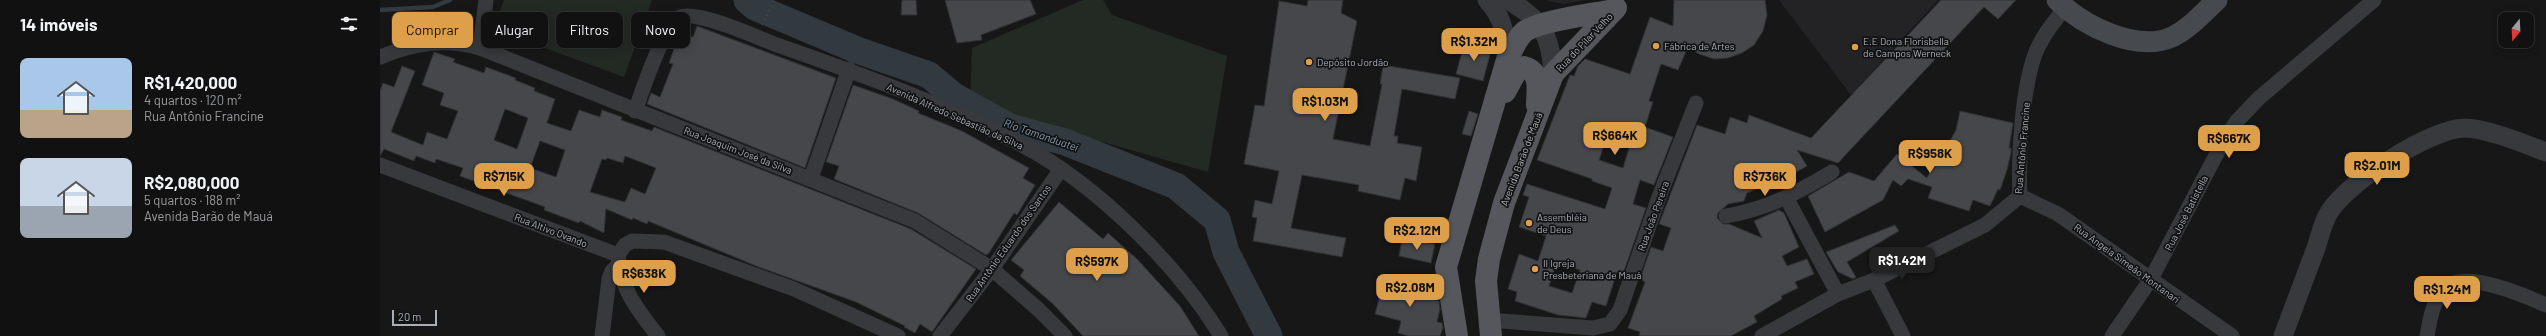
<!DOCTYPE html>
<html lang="pt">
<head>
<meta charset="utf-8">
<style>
	:root { --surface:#111112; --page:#1e1f20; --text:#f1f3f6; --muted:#9c9d9f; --line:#303132; --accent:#dd9f4a }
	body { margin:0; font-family:Barlow,sans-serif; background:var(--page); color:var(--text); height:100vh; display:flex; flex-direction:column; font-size:15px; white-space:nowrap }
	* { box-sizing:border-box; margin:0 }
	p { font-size:13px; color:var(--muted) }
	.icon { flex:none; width:22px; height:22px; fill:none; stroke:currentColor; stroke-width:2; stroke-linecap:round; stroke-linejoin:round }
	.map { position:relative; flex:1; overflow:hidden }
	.sheet { display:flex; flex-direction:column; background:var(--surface); width:380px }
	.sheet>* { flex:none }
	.top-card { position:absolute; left:12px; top:12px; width:380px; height:36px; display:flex; gap:8px }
	.needle { width:26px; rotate:198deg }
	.tools { position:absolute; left:2118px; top:12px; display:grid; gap:8px }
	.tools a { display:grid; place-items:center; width:36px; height:36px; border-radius:8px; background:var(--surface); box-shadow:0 2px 10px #0003,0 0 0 1px var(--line); font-size:20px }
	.scale { position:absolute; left:12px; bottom:10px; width:45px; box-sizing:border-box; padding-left:4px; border:2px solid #aaafb7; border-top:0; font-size:11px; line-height:14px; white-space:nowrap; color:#aaafb7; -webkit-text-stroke:3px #121213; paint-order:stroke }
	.price { position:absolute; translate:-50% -34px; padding:0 9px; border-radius:8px; background:var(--accent); color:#111; font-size:13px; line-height:26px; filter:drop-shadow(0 1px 2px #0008) }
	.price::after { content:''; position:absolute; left:50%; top:24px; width:12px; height:9px; margin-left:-6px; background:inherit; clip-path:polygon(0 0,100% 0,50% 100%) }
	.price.active { background:#222; color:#fff }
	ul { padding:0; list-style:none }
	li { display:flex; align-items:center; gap:12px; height:100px; padding:0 20px }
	li span { display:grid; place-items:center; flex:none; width:112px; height:80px; border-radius:8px; color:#555 }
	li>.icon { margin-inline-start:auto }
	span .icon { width:48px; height:48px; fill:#fffc; stroke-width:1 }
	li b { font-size:17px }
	h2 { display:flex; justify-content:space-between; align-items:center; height:48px; padding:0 20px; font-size:17px }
	.chip { padding:0 14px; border-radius:8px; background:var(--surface); box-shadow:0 2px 10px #0003,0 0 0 1px var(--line); font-size:14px; line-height:36px }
	.chip.active { background:var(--accent); color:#111 }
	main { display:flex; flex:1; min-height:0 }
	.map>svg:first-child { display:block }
</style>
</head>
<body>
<main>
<section class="sheet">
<h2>14 imóveis<svg class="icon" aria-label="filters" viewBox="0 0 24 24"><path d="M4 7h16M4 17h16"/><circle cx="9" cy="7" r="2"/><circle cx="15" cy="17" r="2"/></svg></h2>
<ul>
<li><span style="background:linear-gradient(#a9c7e8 65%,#b9a48a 0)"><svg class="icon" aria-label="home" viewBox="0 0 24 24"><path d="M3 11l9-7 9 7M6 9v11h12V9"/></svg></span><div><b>R$1,420,000</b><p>4 quartos · 120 m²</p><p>Rua Antônio Francine</p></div></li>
<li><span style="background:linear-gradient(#c9d6e8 60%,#9aa5b1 0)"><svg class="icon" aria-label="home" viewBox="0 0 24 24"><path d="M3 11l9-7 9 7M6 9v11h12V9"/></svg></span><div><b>R$2,080,000</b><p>5 quartos · 188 m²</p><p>Avenida Barão de Mauá</p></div></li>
</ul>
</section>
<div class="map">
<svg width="2166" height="336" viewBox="0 0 2166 336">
	<rect width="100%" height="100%" fill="#171718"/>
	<!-- built -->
	<g fill="#232325">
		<polygon points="1165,0 1205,0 1183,4"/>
		<polygon points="1399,0 1558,0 1471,95"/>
	</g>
	<!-- green -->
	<g fill="#232a24">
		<polygon points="124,0 272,0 244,77 113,29"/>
		<polygon points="703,0 723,0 732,15 847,56 828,172 590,104 592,48"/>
	</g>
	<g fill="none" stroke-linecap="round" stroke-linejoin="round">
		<!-- stream -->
		<polyline stroke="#323a40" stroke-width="4.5" points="0,10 53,7 70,0"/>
		<!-- river -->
		<polyline stroke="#323a40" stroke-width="27" points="367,0 375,7 477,50 549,75 574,96 630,127 685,142 796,186 837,220 846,252 889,336"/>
	</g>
	<!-- building -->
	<g fill="#46474b" stroke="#313134" fill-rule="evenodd">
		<polygon points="522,0 536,0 537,15 521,15"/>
		<polygon points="565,0 650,0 656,14 601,35 602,40 577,43"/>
		<polygon points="928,0 963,0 961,13 977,21 953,139 990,146 1002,84 1000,84 1003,65 1080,78 1075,99 1022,89 1014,136 1018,136 1017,143 1042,147 1036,181 1025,178 1020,200 978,191 979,185 922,175 911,228 966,238 962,257 873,241 877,218 872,217 875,200 892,204 899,171 864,164 875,105 884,106 899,1 927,6"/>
		<path d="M1294,0H1385L1387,15L1383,31L1374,45L1362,53L1348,58L1334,59L1319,54L1308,47L1298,70L1281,64L1269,101L1273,102L1265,127L1293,137L1274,185L1260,180L1253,204L1266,208L1243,274L1237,272L1226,306L1212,302L1206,318L1178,315L1135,301L1137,292L1128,289L1139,254L1158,261L1166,236L1139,227L1149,197L1143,195L1147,184L1225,209L1232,188L1212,181V179L1157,160L1190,75L1194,76L1198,66L1205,59L1250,74L1270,17L1293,26ZM1227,137L1250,145L1243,168L1219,160ZM1177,263L1200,270L1192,293L1169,286Z"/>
		<polygon points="1561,0 1636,0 1618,19 1604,7 1458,163 1417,150 1427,166 1411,175 1413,180 1399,188 1396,181 1367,193 1364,201 1348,204 1338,213 1337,218 1343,224 1349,224 1382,238 1374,221 1399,210 1404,213 1419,247 1402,256 1407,266 1427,259 1434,274 1415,282 1418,288 1401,296 1402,299 1374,316 1377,322 1351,336 1259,336 1260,332 1248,328 1265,282 1260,279 1271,247 1283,251 1291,228 1279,224 1317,125 1345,134 1350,117 1367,123 1369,115 1431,138"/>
		<polygon points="317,26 456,78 425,168 267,104 271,93 280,97 293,64 289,63 300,32 313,37"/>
		<polygon points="1084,44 1111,51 1103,81 1076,74"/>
		<path d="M54,52L75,59L73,62L104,73L106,67L136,78L135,80L155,88L154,91L175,99L167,123L191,131L199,110L220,117L222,110L242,117L241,120L272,131L274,127L531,229L596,269L552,332L540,324L535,333L524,327L525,326L476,302L376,266L268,221L267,224L253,218L252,220L226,209L224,233L200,221L199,223L164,210L165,207L80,176L83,168L56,159L55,163L36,156L34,161L4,149L0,156V91L3,83L14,87L22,66L35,71L11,132L43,145L47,132L67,139L78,111L60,105L64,93L42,85ZM125,109L148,118L137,149L114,140ZM160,141L185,150L176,177L150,168ZM245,156L276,168L265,194L251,188L245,202L210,192L222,159L226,160L227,158L243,163Z"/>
		<polygon points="473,85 513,99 539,111 538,113 582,131 649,168 643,178 655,185 637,215 634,213 609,253 606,255 538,213 454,179 459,166 446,162"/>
		<polygon points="1089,111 1098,114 1091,136 1082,134"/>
		<polygon points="1580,111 1633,123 1629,148 1631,148 1631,152 1627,170 1620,190 1618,189 1610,206 1593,200 1589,211 1548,198 1552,187 1528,179 1521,186 1513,180 1503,200 1445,232 1428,196 1469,172 1494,181 1517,154 1547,178 1560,150 1564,151 1576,130"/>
		<polygon points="679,202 723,239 728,233 757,259 800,306 819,336 703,336 672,303 640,276 644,270 631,260"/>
		<polygon points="1515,225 1519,231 1467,262 1476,277 1473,279 1458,272 1446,252"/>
		<polygon points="1022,239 1055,244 1051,263 1019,256"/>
		<polygon points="1005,277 1049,288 1047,298 1059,301 1060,309 1057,322 1062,323 1063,327 1060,336 1028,336 1018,333 1021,321 995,314"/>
	</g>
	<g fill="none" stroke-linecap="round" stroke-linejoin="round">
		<!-- path -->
		<polyline stroke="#3e4044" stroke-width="2.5" stroke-dasharray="2 3" stroke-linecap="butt" points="382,25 394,0"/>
		<!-- minor -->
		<g stroke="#38393d" stroke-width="15">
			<polyline points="100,48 106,0"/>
			<path d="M0,57C33,43 65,38 100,48L535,221L612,269L659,310L685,336"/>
			<path d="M255,111C262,92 284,24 300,17C318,10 378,38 397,45C480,74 564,104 642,145C716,184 797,264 841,336"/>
			<polyline points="0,165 238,255"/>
			<polyline points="431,178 469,69"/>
			<polyline points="1640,196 1678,214 1852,336"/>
			<polyline points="1407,199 1458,294"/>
			<path d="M1346,216C1389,208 1415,194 1452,172"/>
			<polyline points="238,255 245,245 252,241 284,242 414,289 518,336"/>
			<path d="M238,255C239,287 259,312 278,336"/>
			<polyline points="1494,280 1523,336"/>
			<polyline points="1108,320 1213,328 1230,324 1240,310 1279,197 1316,103"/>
			<polyline points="222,336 229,279 232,271 238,265"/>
			<polyline points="560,336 612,269 681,169"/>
			<path d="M1382,336L1458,294L1494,280L1605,225L1640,196C1638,158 1642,96 1653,60C1659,40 1672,24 1685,8"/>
			<polyline points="1732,336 1771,279 1845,138 1857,121 1879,98 1994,0"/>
			<path d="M2047,336C2050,319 2053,297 2068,286C2088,271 2146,296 2166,305"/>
		</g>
		<!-- tertiary -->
		<g stroke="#38393d" stroke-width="19">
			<path d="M1107,0C1125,19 1126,38 1126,63"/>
			<path d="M1128,0C1161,19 1171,35 1173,74"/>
			<path d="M1903,336C1914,307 1925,277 1936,248C1940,236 1943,221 1950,211C1968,182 2050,129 2084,128C2106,128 2145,144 2166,152"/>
		</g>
		<!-- secondary -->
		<path stroke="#46494d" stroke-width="21" d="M1677,0C1702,25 1756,53 1792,37C1809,29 1823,13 1837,0"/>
		<!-- primary -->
		<g stroke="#55575c" stroke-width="22">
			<path d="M1125,92L1136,72L1144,67C1162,72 1157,90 1157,105"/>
			<path d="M1077,336L1066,267L1126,63C1131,53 1135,41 1143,33C1155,21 1215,14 1234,10"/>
			<polyline points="1111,336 1106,281 1109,259 1124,203 1173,74 1236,8"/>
		</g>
	</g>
	<!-- markers -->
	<g fill="#dd9f4a" stroke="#121213" stroke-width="1.5">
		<circle cx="1276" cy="46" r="4"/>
		<circle cx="1475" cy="47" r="4"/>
		<circle cx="929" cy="62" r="4"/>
		<circle cx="1149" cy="223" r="4"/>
		<circle cx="1155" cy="269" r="4"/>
	</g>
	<g text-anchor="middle" stroke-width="3.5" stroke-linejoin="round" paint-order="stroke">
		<!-- poi labels -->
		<g font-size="10" fill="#aaafb7" stroke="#121213" text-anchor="start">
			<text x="1483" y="45">E.E Dona Florisbella<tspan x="1483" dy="12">de Campos Werneck</tspan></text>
			<text x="1284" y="50">Fábrica de Artes</text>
			<text x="937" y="66">Depósito Jordão</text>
			<text x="1157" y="221">Assembléia<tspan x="1157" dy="12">de Deus</tspan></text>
			<text x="1163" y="267">II Igreja<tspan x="1163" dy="12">Presbeteriana de Mauá</tspan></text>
		</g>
		<!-- street labels -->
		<g font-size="10" fill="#aaafb7" stroke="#121213">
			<text transform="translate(1204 42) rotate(-46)" y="4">Rua do Pilar Velho</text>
			<text transform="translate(575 116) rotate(24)" y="4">Avenida Alfredo Sebastião da Silva</text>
			<text transform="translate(1642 148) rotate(-85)" y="4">Rua Antônio Francine</text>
			<text transform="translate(358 150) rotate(21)" y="4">Rua Joaquim José da Silva</text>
			<text transform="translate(1141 159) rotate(-69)" y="4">Avenida Barão de Mauá</text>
			<text transform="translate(1806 213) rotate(-63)" y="4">Rua José Batistella</text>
			<text transform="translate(1273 216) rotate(-70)" y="4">Rua João Pereira</text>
			<text transform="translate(171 230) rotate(21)" y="4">Rua Altivo Ovando</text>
			<text transform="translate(628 243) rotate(-55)" y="4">Rua Antônio Eduardo dos Santos</text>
			<text transform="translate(1747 263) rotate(36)" y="4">Rua Angela Simeão Montanari</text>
		</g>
		<!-- water labels -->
		<g font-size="11" font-style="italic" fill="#869eae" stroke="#121213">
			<text transform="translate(661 135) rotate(19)" y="4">Rio Tamanduateí</text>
		</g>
	</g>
</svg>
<div class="tools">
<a><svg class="needle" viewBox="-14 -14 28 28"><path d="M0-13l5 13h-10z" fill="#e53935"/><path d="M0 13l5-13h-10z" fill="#9c9d9f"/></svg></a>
</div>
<div class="scale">20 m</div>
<b class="price" style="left:1094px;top:62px">R$1.32M</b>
<b class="price" style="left:945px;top:122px">R$1.03M</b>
<b class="price" style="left:1235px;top:156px">R$664K</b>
<b class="price" style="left:1849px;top:159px">R$667K</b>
<b class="price" style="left:1550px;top:174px">R$958K</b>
<b class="price" style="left:1997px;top:186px">R$2.01M</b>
<b class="price" style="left:124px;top:197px">R$715K</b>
<b class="price" style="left:1385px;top:197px">R$736K</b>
<b class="price" style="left:1037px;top:251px">R$2.12M</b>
<b class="price active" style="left:1522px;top:281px">R$1.42M</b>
<b class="price" style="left:717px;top:282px">R$597K</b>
<b class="price" style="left:264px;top:294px">R$638K</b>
<b class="price" style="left:1030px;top:308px">R$2.08M</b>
<b class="price" style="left:2067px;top:310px">R$1.24M</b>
<div class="top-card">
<a class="chip active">Comprar</a>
<a class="chip">Alugar</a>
<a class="chip">Filtros</a>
<a class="chip">Novo</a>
</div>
</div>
</main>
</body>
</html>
